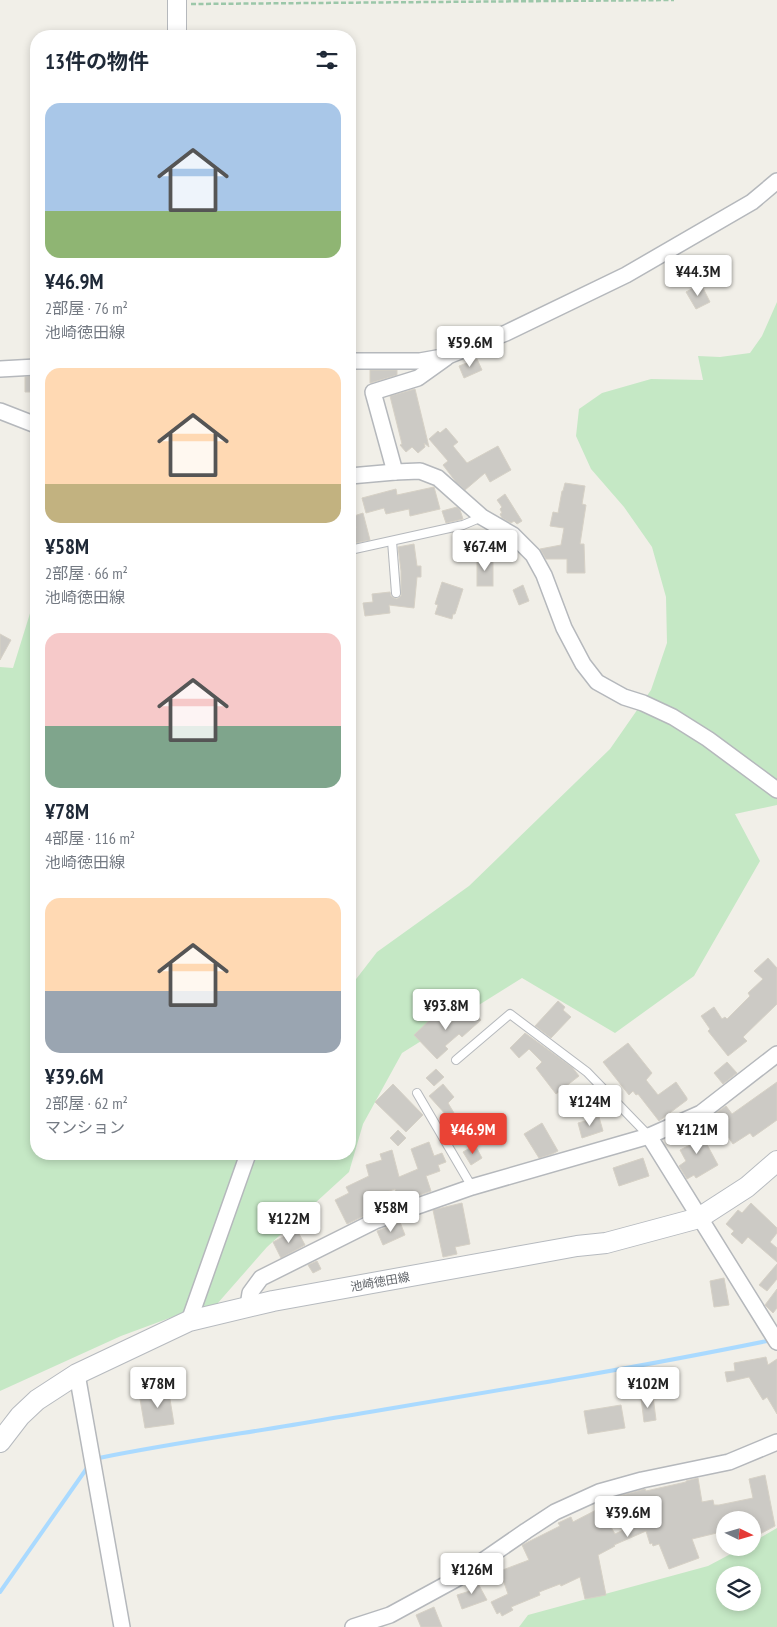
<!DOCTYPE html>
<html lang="ja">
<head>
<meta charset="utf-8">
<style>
	:root { --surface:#fff; --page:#f2f2f3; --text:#1f2937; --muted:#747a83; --accent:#ea4335 }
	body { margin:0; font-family:"PT Sans Narrow","Noto Sans JP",sans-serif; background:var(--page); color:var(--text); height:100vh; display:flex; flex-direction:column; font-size:19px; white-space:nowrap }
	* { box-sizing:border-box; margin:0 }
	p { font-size:16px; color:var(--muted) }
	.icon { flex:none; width:28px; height:28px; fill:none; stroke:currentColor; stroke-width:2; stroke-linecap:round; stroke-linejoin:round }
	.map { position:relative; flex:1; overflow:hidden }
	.panel { position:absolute; left:30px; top:30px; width:326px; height:1130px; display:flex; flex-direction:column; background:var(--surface); border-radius:20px; box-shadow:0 2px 8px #0003 }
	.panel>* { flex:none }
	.needle { width:32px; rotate:95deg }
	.tools { position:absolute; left:716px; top:1511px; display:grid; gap:10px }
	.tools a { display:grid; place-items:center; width:45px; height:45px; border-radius:50%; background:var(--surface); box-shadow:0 2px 8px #0003; font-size:25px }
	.price { position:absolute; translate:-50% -42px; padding:0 11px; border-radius:5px; background:#fff; color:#222; font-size:16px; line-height:32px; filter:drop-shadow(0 1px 2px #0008) }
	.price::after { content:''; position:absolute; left:50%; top:30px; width:15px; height:11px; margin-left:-8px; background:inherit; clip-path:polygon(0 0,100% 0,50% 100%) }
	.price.current { background:var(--accent); color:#fff }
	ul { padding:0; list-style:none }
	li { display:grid; align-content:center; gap:10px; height:265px; padding:0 15px }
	li span { display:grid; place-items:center; height:155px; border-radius:15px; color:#555 }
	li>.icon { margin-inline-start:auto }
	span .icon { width:90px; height:90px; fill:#fffc; stroke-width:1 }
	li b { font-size:21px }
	h2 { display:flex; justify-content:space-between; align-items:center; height:60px; padding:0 15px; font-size:21px }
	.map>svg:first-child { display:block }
</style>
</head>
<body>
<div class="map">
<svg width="777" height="1627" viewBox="0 0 777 1627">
	<rect width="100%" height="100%" fill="#f1efe8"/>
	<!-- green -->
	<g fill="#c5e8c5" fill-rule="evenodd">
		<polygon points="777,302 777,805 735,814 760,861 694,976 615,1033 522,978 402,1053 363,1124 349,1172 267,1247 217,1304 175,1316 121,1336 0,1391 0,667 13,668 36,594 36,1154 350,1154 350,987 377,952 469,886 610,749 651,690 667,643 666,597 652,547 624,507 591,469 576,436 579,409 602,393 651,379 703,380 698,356 720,357 750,353 762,336"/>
		<path d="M777,1528V1627H519L528,1615L708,1566L742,1548H752L753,1542ZM725,1575H752V1602H725Z"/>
	</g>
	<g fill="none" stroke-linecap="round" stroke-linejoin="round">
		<!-- stream -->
		<g stroke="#aadaff" stroke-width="4">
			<path d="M99,1458C173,1443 247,1433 322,1420C470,1395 620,1371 767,1341L771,1339"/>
			<polyline points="0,1592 87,1468"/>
		</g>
	</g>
	<!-- building -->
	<g fill="#cccac5" stroke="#d6d1c6">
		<polygon points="701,284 710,302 696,309 686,292"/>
		<polygon points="477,359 482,370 464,378 459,366"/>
		<polygon points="370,370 397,370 397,375 370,383"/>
		<polygon points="36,376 36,392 25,392 25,377"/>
		<polygon points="415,389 429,447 424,443 425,447 418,453 412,447 406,452 400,445 402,444 390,396"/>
		<polygon points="446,428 458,442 453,446 467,463 498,446 511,470 490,482 485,473 465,490 456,482 443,465 448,461 429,439 438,431 440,433"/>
		<polygon points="565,483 585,486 582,504 586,505 580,544 584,544 585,573 567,573 567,559 546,559 540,549 561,545 564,528 550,526 553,512 558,513 562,491 563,491"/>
		<polygon points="434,487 440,509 410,516 409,509 386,514 384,508 366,513 362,498 396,489 397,495"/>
		<polygon points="505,494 522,521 517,524 514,521 511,523 502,518 500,514 502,513 500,509 502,507 497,500"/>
		<polygon points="457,507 460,510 463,519 446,523 442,511"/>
		<polygon points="363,513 370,540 355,543 351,529 356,528 354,516"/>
		<polygon points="414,544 417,566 421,566 421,577 417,577 414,608 389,605 390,613 365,616 363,603 373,602 372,594 390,592 391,596 394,598 397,599 401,596 401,571 398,547"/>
		<rect x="477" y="559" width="16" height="27"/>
		<polygon points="442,582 463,589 455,614 453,614 452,619 435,614 438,605 435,604"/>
		<polygon points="523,585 529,601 519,605 513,590"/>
		<polygon points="0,634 11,640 0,660"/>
		<polygon points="768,958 777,968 777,1004 743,1037 747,1041 728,1056 708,1031 710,1029 701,1016 714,1007 722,1019 725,1017 727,1019 750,996 748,993 763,979 754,971"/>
		<polygon points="558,1001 565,1007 563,1010 571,1017 551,1038 535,1026"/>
		<polygon points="469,1006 481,1020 462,1037 459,1034 445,1046 448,1049 437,1059 414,1035 438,1012 449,1024"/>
		<polygon points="525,1033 572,1067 579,1076 556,1094 536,1068 542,1062 529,1049 519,1058 510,1048"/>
		<polygon points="628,1043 652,1073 646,1080 658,1095 676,1082 687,1098 687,1100 659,1121 638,1094 636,1095 633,1091 629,1095 603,1062"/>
		<polygon points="727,1062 737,1073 723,1084 714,1073"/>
		<polygon points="436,1069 444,1077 434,1086 426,1078"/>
		<polygon points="777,1082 777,1120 753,1137 750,1133 733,1144 713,1115 726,1106 732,1114"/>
		<polygon points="393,1084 423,1115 406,1132 375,1102"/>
		<polygon points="443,1084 454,1097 448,1103 460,1123 456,1126 429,1096"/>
		<polygon points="599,1117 603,1131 582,1138 578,1123"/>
		<polygon points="542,1123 558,1151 552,1154 539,1158 524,1134"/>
		<polygon points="702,1127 708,1137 704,1139 718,1165 696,1178 694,1175 687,1179 679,1166 686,1161 680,1150 690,1145 685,1136"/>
		<polygon points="398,1130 406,1138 398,1146 390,1138"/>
		<polygon points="429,1142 434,1156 442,1153 446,1162 438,1165 440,1171 426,1176 431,1191 400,1202 395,1189 370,1198 376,1210 347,1224 335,1200 349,1193 346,1187 369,1176 366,1165 382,1160 380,1154 392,1150 399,1177 418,1169 411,1149"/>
		<polygon points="475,1145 482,1158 471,1165 463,1152"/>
		<polygon points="643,1158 649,1176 619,1186 613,1168"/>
		<polygon points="462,1203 470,1244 455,1247 457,1254 443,1257 433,1210"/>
		<polygon points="751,1203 777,1228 777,1233 770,1242 777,1248 777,1262 748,1237 742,1244 731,1234 734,1231 726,1224 738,1210 742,1213"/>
		<polygon points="400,1222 405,1235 383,1245 377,1231"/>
		<polygon points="297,1230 305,1245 281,1258 273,1242"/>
		<polygon points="317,1261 321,1269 313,1273 308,1265"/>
		<polygon points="777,1264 777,1279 767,1291 759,1285"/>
		<polygon points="724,1278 729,1305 714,1307 710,1281"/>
		<polygon points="777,1289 777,1308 773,1313 765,1305"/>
		<polygon points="766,1357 768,1365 777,1359 777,1414 767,1397 763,1400 749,1377 727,1382 725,1372 735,1371 734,1363"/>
		<polygon points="168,1387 174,1424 145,1428 140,1399 155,1397 153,1389"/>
		<polygon points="653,1396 656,1420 644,1422 641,1398"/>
		<polygon points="621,1405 625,1428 588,1434 584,1411"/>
		<polygon points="765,1475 775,1526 758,1535 755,1520 722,1520 725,1531 692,1539 699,1558 669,1569 659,1544 653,1546 652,1543 650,1544 646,1531 614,1545 615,1546 598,1555 606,1595 585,1599 580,1577 561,1586 560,1584 539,1592 540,1595 511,1607 513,1610 502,1616 500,1612 497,1614 491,1602 508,1594 500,1571 529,1560 522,1545 560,1526 558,1523 571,1517 573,1522 600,1508 615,1534 636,1524 630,1501 614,1506 612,1498 645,1489 646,1491 686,1482 686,1481 698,1478 702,1502 713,1500 714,1505 719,1505 753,1498 749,1479"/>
		<polygon points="475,1578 487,1600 462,1609 457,1595 470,1591 466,1584"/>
		<polygon points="434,1607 442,1627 421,1627 416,1615"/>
	</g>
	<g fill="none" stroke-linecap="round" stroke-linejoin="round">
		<defs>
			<g id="service">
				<polyline points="392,541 396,593"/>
				<polyline points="350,550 463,525 482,517"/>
				<polyline points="456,1060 510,1014 587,1072 649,1136"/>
				<polyline points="417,1093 472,1187"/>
			</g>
			<g id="minor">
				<polyline points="350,361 420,361 448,356 506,333 626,275 752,202 777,181"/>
				<polyline points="0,369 36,367"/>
				<polyline points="0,411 36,425"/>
				<polyline points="395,472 373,392 418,378 446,358"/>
				<polyline points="350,476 395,472 420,471 438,478 482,517 513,535 533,555 544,575 564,628 583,664 597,682 624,697 643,703 673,717 708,739 777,790"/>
				<polyline points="649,1136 777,1342"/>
				<polyline points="248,1306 250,1293 261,1278 375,1221 472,1187 649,1136 701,1113 777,1054"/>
				<polyline points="189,1321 248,1154"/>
				<polyline points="77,1374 122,1627"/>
				<polyline points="353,1627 390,1615 458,1578 526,1531 555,1512 599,1492 642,1480 729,1462 777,1442"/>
			</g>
			<polyline id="tertiary" points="177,0 177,36"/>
			<polyline id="secondary" points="0,1442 20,1416 37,1400 77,1374 189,1321 273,1301 577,1246 606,1243 699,1218 747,1187 777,1161"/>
		</defs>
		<!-- service casing -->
		<use href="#service" stroke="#b5b8bc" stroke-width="10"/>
		<!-- minor casing -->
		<use href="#minor" stroke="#b5b8bc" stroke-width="18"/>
		<!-- tertiary casing -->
		<use href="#tertiary" stroke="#b5b8bc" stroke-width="20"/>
		<!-- secondary casing -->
		<use href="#secondary" stroke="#b6babf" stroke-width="22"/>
		<!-- path -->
		<polyline stroke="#9cc7a9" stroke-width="2.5" stroke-dasharray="5 2.5" stroke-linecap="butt" points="191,4 674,0"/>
		<!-- service -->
		<use href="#service" stroke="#fff" stroke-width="8"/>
		<!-- minor -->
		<use href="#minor" stroke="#fff" stroke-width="15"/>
		<!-- tertiary -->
		<use href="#tertiary" stroke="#fff" stroke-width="18"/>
		<!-- secondary -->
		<use href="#secondary" stroke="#fff" stroke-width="20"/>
	</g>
	<g text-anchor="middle" stroke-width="4" stroke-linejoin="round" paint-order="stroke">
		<!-- street labels -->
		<g font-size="12" fill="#5f6368" stroke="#fff">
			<text transform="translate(380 1282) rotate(-10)" y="4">池崎徳田線</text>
		</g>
	</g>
</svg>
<div class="tools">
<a><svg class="needle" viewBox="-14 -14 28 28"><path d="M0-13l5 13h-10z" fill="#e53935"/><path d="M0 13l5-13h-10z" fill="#747a83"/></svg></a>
<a><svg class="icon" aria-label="layers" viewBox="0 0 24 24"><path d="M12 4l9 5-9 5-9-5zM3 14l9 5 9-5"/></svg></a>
</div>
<b class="price" style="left:698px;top:297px">¥44.3M</b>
<b class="price" style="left:470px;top:368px">¥59.6M</b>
<b class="price" style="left:485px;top:572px">¥67.4M</b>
<b class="price" style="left:446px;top:1031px">¥93.8M</b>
<b class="price" style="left:590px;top:1127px">¥124M</b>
<b class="price current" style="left:473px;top:1155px">¥46.9M</b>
<b class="price" style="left:697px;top:1155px">¥121M</b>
<b class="price" style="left:391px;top:1233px">¥58M</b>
<b class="price" style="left:289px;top:1244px">¥122M</b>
<b class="price" style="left:158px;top:1409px">¥78M</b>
<b class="price" style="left:648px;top:1409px">¥102M</b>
<b class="price" style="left:628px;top:1538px">¥39.6M</b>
<b class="price" style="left:472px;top:1595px">¥126M</b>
<section class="panel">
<h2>13件の物件<svg class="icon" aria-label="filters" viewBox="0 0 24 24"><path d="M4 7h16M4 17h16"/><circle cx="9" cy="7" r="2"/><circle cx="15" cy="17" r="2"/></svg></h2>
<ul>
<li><span style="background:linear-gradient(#a9c7e8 70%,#8fb573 0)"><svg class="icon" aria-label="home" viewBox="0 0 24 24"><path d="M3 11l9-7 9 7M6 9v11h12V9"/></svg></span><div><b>¥46.9M</b><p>2部屋 · 76 m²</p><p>池崎徳田線</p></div></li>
<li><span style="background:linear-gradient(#ffd9b3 75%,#c2b280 0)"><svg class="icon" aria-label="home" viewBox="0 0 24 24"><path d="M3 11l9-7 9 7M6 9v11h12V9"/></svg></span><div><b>¥58M</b><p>2部屋 · 66 m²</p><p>池崎徳田線</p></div></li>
<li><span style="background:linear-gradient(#f6c9c9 60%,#7fa58c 0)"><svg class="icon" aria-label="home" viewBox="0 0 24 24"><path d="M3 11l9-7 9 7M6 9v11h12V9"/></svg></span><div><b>¥78M</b><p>4部屋 · 116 m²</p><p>池崎徳田線</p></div></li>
<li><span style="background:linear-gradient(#ffd9b3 60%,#9aa5b1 0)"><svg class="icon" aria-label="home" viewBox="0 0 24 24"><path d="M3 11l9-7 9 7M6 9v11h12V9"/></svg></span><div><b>¥39.6M</b><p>2部屋 · 62 m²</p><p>マンション</p></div></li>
</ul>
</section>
</div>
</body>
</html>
